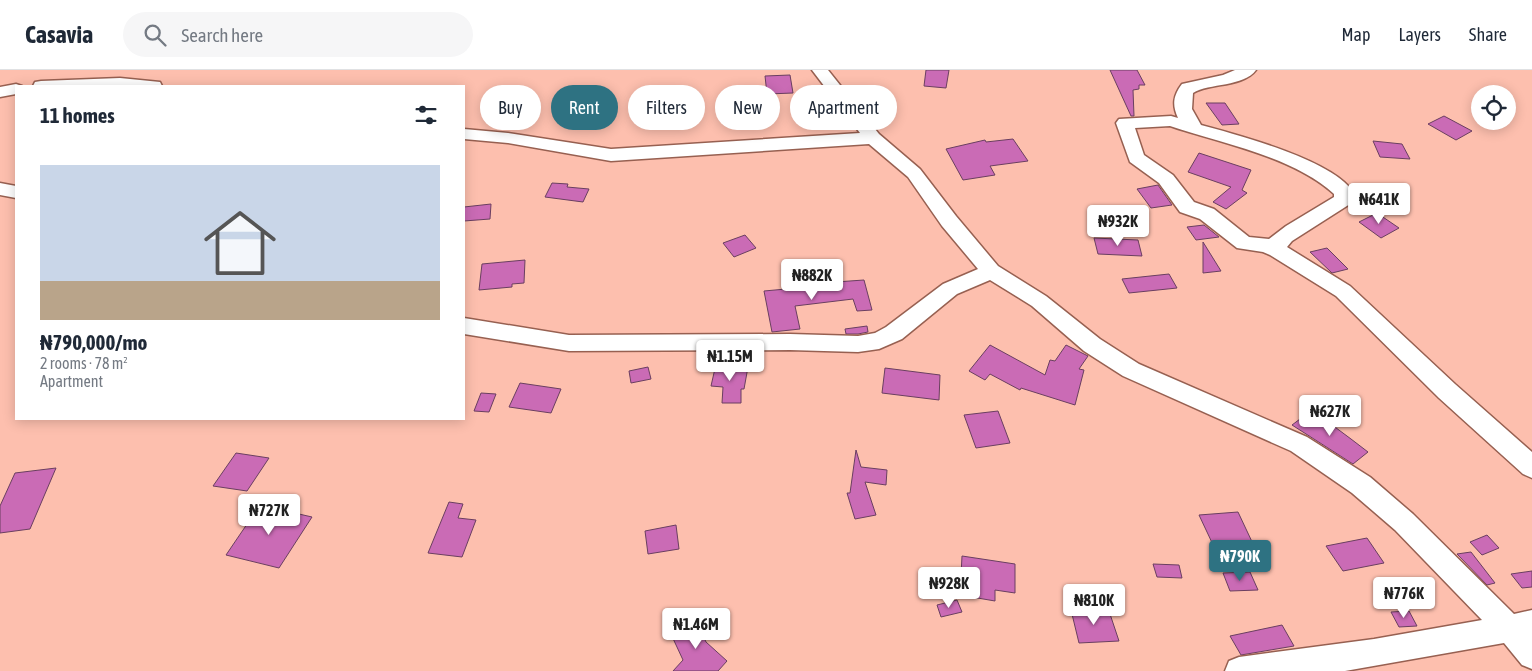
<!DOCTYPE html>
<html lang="en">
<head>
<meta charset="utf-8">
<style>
	:root { --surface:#fff; --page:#f6f6f7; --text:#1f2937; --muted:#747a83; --line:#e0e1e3; --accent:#2e7282 }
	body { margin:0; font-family:"Asap Condensed",sans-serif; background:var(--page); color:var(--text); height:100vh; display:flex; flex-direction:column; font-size:19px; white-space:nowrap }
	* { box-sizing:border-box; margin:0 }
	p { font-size:16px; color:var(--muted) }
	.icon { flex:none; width:28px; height:28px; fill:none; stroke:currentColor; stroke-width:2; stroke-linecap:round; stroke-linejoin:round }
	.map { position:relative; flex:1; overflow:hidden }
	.side { position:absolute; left:15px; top:15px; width:450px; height:335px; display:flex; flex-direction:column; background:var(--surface); border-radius:0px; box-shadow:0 2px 12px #0003 }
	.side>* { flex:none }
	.banner { position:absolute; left:480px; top:15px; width:475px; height:45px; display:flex; gap:10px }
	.fabs { position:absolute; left:1471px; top:15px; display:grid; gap:10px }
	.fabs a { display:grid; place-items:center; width:45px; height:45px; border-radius:50%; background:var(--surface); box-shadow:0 2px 12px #0003; font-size:25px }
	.price { position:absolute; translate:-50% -42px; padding:0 11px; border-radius:5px; background:#fff; color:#222; font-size:16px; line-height:32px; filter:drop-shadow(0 1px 2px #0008) }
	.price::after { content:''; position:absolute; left:50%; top:30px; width:15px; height:11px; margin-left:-8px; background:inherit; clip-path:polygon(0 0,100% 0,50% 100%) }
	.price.active { background:var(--accent); color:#fff }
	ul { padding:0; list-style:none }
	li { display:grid; align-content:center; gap:10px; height:265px; padding:0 25px }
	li+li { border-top:1px solid var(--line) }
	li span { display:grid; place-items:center; height:155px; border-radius:0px; color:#555 }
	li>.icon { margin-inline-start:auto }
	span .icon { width:90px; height:90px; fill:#fffc; stroke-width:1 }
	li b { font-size:21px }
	h2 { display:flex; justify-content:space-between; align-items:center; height:60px; padding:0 25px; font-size:21px }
	.tag { padding:0 18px; border-radius:22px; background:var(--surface); box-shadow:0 2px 12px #0003; font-size:18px; line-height:45px }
	.tag.active { background:var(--accent); color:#fff }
	header { display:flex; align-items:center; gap:30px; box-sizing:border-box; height:70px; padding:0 25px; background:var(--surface); border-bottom:1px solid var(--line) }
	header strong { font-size:24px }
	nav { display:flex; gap:28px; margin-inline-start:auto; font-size:18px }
	.search { width:350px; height:45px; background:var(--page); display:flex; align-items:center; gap:12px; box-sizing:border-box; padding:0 18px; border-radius:28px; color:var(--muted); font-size:19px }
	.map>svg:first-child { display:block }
</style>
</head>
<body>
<header>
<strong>Casavia</strong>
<div class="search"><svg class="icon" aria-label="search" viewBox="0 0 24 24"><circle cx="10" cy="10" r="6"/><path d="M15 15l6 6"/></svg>Search here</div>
<nav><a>Map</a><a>Layers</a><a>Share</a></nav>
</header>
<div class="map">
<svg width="1532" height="601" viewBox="0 0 1532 601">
	<rect width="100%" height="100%" fill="#fdbfae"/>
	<!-- building -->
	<g fill="#ca6bb5" stroke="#6a3f60">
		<polygon points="926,0 949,0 946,18 924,16"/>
		<polygon points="1110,0 1137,0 1145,15 1139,15 1139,19 1133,20 1134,46 1131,46"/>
		<polygon points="790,5 793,23 767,24 765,6"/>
		<polygon points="1206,33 1225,33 1239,54 1222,55"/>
		<polygon points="1444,46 1472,61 1456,70 1428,54"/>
		<polygon points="1013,69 1028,91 990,96 995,105 963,110 946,79 985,70 986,72"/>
		<polygon points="1373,71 1402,74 1410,89 1380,87"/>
		<polygon points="1199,83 1251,100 1242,120 1247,123 1226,139 1213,132 1231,117 1188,102"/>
		<polygon points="552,113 568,114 567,117 589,119 583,132 545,127"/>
		<polygon points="1158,115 1172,135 1151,138 1137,119"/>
		<polygon points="491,134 490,149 464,151 464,137"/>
		<polygon points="1377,143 1399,158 1381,168 1359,152"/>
		<polygon points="1204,155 1219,167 1196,170 1187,157"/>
		<polygon points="745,165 756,178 734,187 723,173"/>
		<polygon points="1094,168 1138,170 1142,186 1098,184"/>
		<polygon points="1203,172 1221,201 1203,203"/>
		<polygon points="1327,178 1348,199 1332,203 1310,182"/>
		<polygon points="525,190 524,213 512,214 512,217 479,220 482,194"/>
		<polygon points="1169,204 1177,218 1129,223 1122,209"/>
		<polygon points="864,210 872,240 857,241 853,229 795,236 800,259 772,262 764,221 808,217 807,214"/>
		<polygon points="867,256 868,262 858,264 846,264 845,259"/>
		<polygon points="990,275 1045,305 1050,290 1055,291 1066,275 1088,286 1079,299 1084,300 1075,335 1021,318 1020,320 990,304 985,310 969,301"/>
		<polygon points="716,294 748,297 744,319 741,319 741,333 722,333 723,317 711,316"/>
		<polygon points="648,297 651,309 631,313 629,301"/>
		<polygon points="885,298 940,305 939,330 882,323"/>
		<polygon points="520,313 561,319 551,343 509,337"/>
		<polygon points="481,323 496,324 489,342 474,341"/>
		<polygon points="1336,334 1358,339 1359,352 1338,348"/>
		<polygon points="1312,340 1351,369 1368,382 1353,394 1292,355"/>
		<polygon points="998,341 1010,373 976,378 964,345"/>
		<polygon points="856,380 861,397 887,400 886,415 865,412 876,445 855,449 847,423 850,423"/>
		<polygon points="236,383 269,388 247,421 213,416"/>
		<polygon points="56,398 30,459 0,463 0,436 15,403"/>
		<polygon points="449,432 463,434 458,448 476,450 462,487 428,483"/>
		<polygon points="260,435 312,447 279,498 226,485"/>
		<polygon points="1238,442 1254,476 1215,479 1199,445"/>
		<polygon points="676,455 679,479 648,484 645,461"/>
		<polygon points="1487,465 1499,478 1482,485 1470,472"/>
		<polygon points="1367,468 1384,493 1343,501 1326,476"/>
		<polygon points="1471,482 1495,513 1487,515 1457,484"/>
		<polygon points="962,486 1015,494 1015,523 995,520 995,531 960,525"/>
		<polygon points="1153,494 1179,495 1182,508 1157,507"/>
		<polygon points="1532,501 1532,517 1522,518 1511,504"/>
		<polygon points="1250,502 1258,520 1230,521 1223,503"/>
		<polygon points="957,530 962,542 941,547 937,535"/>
		<polygon points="1108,538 1119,571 1079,573 1071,540"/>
		<polygon points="1409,541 1417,556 1399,557 1391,542"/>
		<polygon points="695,549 706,572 727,591 718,601 673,601 683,590 670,562"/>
		<polygon points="1282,555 1294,576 1241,585 1230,566"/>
	</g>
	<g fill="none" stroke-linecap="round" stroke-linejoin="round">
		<defs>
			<g id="minor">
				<polygon points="812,0 828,0 879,64 920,99 956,146 998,196 1046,226 1100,269 1139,294 1307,367 1370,407 1413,444 1514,544 1532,540 1532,599 1522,595 1504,573 1345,601 1225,601 1229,591 1239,587 1374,569 1482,550 1395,460 1352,423 1291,381 1123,306 1084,281 1032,236 990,210 957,224 902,269 879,279 858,282 790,280 569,281 464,264 464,248 569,265 790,264 858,266 875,263 886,257 943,214 978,199 942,156 908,107 869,74 611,91 508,73 464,69 464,59 508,63 611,79 860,63"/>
				<path d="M1235,0H1256C1244,17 1209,13 1193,23L1192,39L1201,55C1238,65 1333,90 1353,122L1350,134L1292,171L1287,177L1350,216L1455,314L1532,382V408L1523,404L1439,328L1336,226L1270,185L1263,182L1237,178L1200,149L1180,142L1159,113L1130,92L1116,53L1119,49L1171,46L1178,48C1172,35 1173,26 1182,14L1223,5ZM1170,56C1221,73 1294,87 1334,124V127L1286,156L1269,169L1249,167L1214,139L1194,132L1173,105L1144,85L1135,58Z"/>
				<polygon points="120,8 160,12 162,16 33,16 35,12 41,11"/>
				<polygon points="16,14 22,16 16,16 16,24 0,27 0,17"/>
				<polygon points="0,113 16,116 16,128 0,125"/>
			</g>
		</defs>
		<!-- minor casing -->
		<use href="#minor" stroke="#976051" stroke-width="3"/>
		<!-- minor -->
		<use href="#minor" fill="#fff" fill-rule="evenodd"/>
	</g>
</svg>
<div class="fabs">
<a><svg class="icon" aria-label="locate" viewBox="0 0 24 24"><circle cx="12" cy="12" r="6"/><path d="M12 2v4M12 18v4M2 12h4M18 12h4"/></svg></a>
</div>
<b class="price" style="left:1379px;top:155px">₦641K</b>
<b class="price" style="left:1118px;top:177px">₦932K</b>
<b class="price" style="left:812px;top:231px">₦882K</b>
<b class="price" style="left:730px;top:312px">₦1.15M</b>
<b class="price" style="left:1330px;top:367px">₦627K</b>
<b class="price" style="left:269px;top:466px">₦727K</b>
<b class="price active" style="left:1240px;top:512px">₦790K</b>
<b class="price" style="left:949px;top:539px">₦928K</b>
<b class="price" style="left:1404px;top:549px">₦776K</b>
<b class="price" style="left:1094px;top:556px">₦810K</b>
<b class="price" style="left:696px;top:580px">₦1.46M</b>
<div class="banner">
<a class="tag">Buy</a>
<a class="tag active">Rent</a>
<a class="tag">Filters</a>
<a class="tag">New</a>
<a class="tag">Apartment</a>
</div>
<section class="side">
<h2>11 homes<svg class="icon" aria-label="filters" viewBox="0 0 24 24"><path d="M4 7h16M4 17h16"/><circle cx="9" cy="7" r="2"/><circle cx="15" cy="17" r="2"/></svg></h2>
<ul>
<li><span style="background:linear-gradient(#c9d6e8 75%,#b9a48a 0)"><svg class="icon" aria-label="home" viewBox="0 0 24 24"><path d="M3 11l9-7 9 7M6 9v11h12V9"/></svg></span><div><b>₦790,000/mo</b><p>2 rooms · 78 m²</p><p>Apartment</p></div></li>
</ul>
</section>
</div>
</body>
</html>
